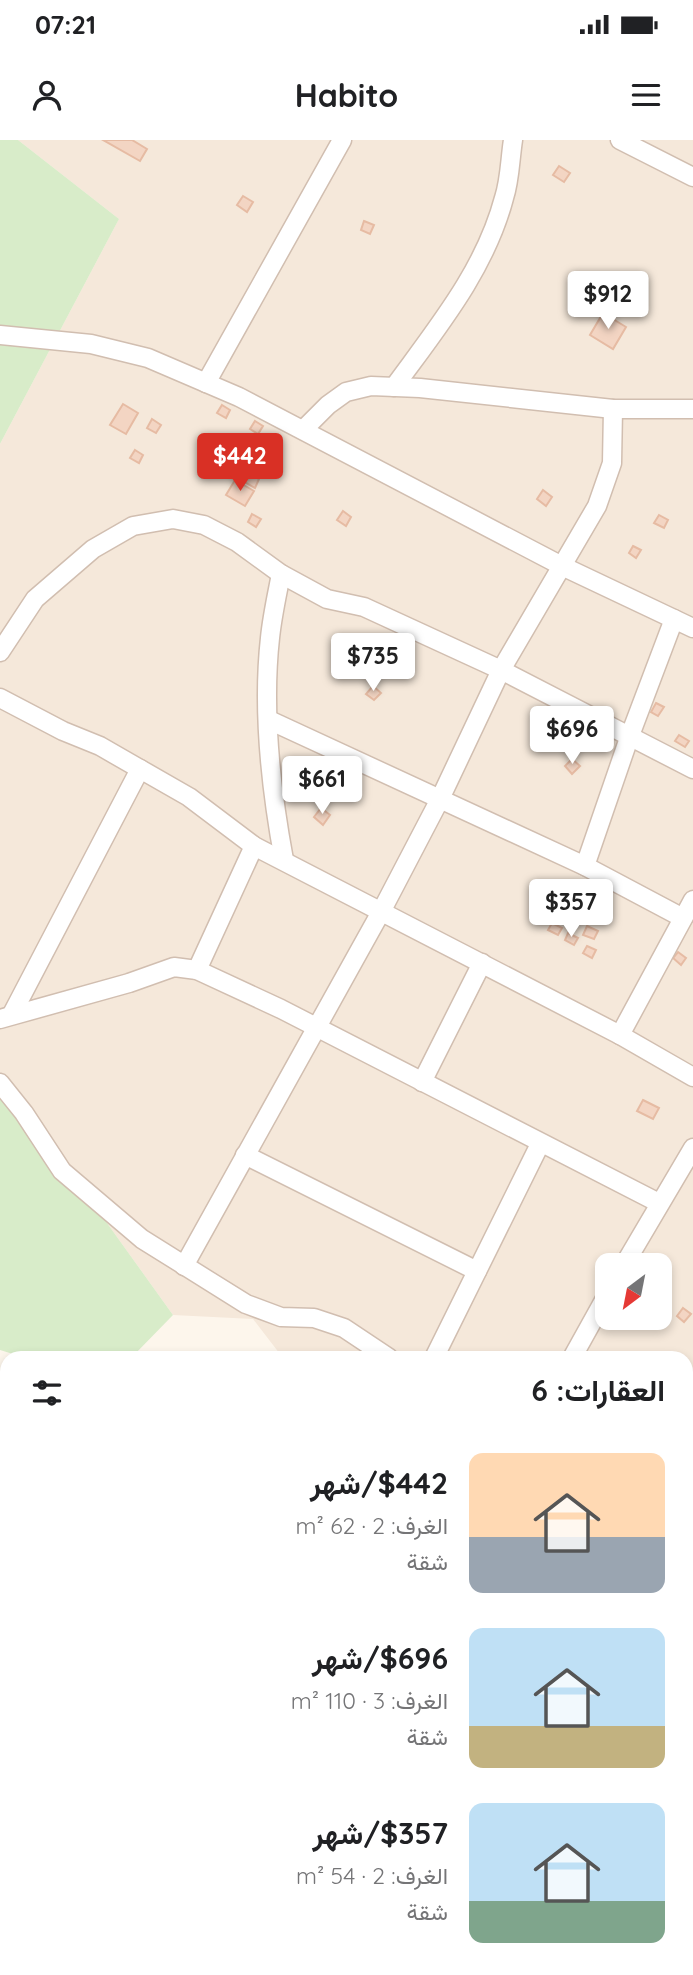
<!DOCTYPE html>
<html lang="ar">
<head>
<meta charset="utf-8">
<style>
	:root { --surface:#fff; --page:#f2f2f2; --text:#202124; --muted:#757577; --accent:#d93025 }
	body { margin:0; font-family:Quicksand,Vazirmatn,sans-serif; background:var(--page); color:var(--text); direction:rtl; height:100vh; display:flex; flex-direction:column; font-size:26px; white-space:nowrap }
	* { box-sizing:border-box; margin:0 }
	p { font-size:23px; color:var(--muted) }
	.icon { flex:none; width:38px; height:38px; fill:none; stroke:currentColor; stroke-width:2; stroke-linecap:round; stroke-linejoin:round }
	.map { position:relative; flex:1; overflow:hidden; direction:ltr }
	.panel { position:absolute; left:0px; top:1211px; width:693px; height:625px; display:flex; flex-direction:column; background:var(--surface); border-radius:21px 21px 0 0; box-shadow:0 4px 10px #0003; direction:rtl }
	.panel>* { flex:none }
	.needle { width:46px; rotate:212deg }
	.controls { position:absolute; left:595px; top:1113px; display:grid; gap:14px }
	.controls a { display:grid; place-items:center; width:77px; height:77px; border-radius:14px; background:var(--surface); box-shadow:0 4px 10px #0003; font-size:35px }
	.price { position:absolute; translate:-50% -60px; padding:0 16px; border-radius:7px; background:#fff; color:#222; font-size:23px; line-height:46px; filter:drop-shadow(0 2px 4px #0008) }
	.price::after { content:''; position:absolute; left:50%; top:42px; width:21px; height:16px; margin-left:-10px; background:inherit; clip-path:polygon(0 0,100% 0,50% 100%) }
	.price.selected { background:var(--accent); color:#fff }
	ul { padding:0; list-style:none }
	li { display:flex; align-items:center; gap:21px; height:175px; padding:0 28px }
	li span { display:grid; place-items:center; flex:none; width:196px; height:140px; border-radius:14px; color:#555 }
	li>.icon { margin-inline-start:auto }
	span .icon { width:84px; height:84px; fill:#fffc; stroke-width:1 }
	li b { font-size:30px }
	h2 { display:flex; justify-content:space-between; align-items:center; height:84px; padding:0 28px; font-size:30px }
	.status { display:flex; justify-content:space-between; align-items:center; height:49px; padding:0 35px; background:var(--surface); direction:ltr }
	.status svg { height:19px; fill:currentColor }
	header { display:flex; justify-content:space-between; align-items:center; height:91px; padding:0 28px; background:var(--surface); font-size:32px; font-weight:700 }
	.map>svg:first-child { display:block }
</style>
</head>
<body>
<div class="status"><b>07:21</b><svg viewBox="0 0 49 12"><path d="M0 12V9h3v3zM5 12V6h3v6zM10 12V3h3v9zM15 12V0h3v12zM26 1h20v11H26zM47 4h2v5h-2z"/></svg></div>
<header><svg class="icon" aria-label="menu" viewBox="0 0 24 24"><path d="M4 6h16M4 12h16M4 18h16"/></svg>Habito<svg class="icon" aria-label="person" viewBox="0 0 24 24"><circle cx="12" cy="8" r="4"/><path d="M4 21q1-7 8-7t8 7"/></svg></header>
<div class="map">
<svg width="693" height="1835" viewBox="0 0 693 1835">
	<rect width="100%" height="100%" fill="#fdf6ec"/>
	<!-- residential -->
	<path fill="#f5e8da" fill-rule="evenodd" d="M18,0H693V1835H111V1829H686V1218H283L253,1179L173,1175L0,934V304L119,79ZM607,1125H660V1178H607Z"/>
	<!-- green -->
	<g fill="#d8ecc9">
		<polygon points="0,0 18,0 119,79 0,304"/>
		<polygon points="0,934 173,1175 131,1218 26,1218 0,1210"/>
	</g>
	<!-- building -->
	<g fill="#f3d5c3" stroke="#e6bba3" stroke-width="2">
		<polygon points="103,0 132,0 147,9 140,21"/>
		<polygon points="559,26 570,33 564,42 553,35"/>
		<polygon points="243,56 253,62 247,72 237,65"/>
		<polygon points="364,81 374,85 370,94 361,90"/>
		<polygon points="603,173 626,187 613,209 590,195"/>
		<polygon points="123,264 138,273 126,294 110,285"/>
		<polygon points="222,265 230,270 226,278 217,273"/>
		<polygon points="152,279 161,285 156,293 147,288"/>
		<polygon points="255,281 263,286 258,294 250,289"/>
		<polygon points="135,310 143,315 139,323 130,318"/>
		<polygon points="247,333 259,339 255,348 243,341"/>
		<polygon points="235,340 254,351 245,366 226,355"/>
		<polygon points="543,350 552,357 546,366 537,359"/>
		<polygon points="343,371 351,377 346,386 337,380"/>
		<polygon points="252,374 261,379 256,387 248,382"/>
		<polygon points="659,375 668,380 664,388 654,383"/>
		<polygon points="633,406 641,410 636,418 629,413"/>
		<polygon points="373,546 381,553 374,560 366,554"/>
		<polygon points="656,563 664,567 658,576 651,572"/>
		<polygon points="679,595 689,601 685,607 675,601"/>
		<polygon points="572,619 580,626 572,634 565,626"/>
		<polygon points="321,668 330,675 323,685 314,677"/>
		<polygon points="552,783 562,788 558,795 548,790"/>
		<polygon points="587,786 598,791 594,799 583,795"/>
		<polygon points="568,793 578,798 574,805 565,800"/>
		<polygon points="587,806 596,810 592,818 583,813"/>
		<polygon points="678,812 686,818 681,825 673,818"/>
		<polygon points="643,960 659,968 653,979 637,971"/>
		<polygon points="683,1168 691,1174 684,1182 677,1176"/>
	</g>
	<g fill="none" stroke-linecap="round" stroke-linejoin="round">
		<defs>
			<g id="street">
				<polyline points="620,0 693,37"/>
				<polyline points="0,195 91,204 148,218 239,257 562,426 693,488"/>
				<polyline points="206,243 342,0"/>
				<path d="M394,247C437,188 485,130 504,58C510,40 510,19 513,0"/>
				<polyline points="303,290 328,265 346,252 371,246 420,248 613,269 693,269"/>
				<path d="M281,434C277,455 272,477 270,498C262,570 271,650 284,720"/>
				<polyline points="0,512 35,459 93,409 133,386 173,379 204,385 237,402 281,434 327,459 364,467 501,530 693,629"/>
				<polyline points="0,558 63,591 100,606 140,629 189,657 254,706 620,895 693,937"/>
				<polyline points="269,580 585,726 683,778"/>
				<polyline points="585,726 629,598 674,479"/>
				<polyline points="197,830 254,706"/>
				<polyline points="12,874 140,629"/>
				<polyline points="0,879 129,843 174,827 197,830 281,869 659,1063"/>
				<polyline points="620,895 693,760"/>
				<polyline points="422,942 482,823"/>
				<polyline points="0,943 24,973 62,1031 142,1099 246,1164 281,1177 314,1178 344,1188 389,1218"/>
				<polyline points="245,1015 477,1131"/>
				<polyline points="624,1125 693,1008"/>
				<polyline points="184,1126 382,770 440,659 501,530 597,366 612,323 613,269"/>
				<polyline points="434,1218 540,1004"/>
				<polyline points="572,1218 607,1155"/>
				<polyline points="686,1515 693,1521"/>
				<polyline points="253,1835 256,1829"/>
			</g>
		</defs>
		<!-- street casing -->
		<use href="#street" stroke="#d1beb0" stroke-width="21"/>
		<!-- street -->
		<use href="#street" stroke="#fff" stroke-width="18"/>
	</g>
</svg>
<div class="controls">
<a><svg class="needle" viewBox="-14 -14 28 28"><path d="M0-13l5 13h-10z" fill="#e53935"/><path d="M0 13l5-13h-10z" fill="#757577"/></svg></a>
</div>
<b class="price" style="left:608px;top:191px">$912</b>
<b class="price selected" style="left:240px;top:353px">$442</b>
<b class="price" style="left:373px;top:553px">$735</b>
<b class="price" style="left:572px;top:626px">$696</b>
<b class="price" style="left:322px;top:676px">$661</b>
<b class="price" style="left:571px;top:799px">$357</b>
<section class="panel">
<h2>العقارات: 6<svg class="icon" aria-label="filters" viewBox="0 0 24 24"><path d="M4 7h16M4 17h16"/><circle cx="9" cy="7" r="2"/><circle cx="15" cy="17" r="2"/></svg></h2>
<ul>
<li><span style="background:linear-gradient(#ffd9b3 60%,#9aa5b1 0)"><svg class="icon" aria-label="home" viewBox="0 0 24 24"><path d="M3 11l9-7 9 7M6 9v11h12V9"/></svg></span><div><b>$442/شهر</b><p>الغرف: 2 · 62 m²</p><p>شقة</p></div></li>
<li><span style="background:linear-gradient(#bfe0f5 70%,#c2b280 0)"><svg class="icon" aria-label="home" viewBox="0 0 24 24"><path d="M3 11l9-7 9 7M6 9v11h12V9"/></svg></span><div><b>$696/شهر</b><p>الغرف: 3 · 110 m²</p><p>شقة</p></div></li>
<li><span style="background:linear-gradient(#bfe0f5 70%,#7fa58c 0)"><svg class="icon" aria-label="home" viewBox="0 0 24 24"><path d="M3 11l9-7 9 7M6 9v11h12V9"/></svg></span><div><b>$357/شهر</b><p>الغرف: 2 · 54 m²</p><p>شقة</p></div></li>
</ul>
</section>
</div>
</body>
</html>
